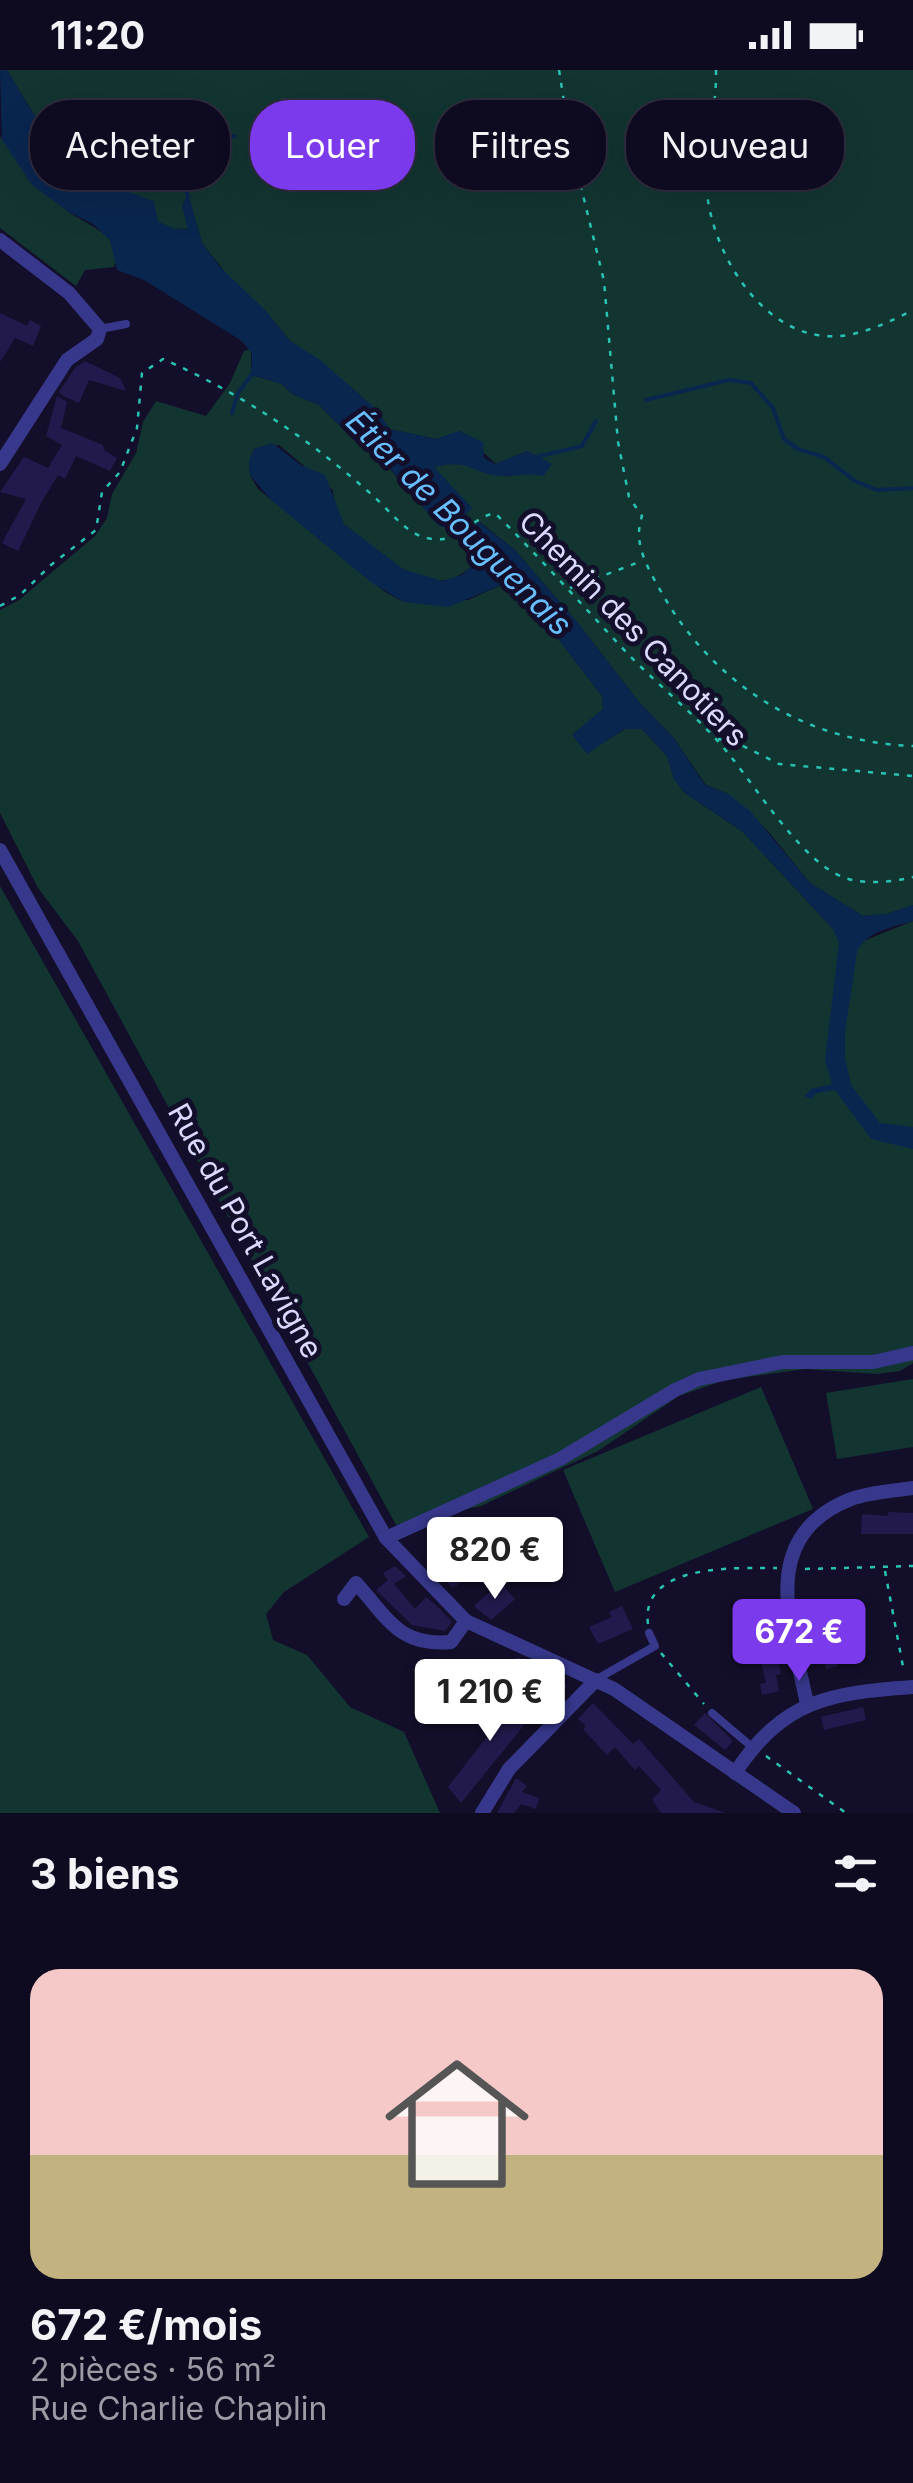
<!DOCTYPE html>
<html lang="fr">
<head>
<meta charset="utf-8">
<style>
	:root { --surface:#0e0b20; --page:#171429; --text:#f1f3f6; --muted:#9b9ba5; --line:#2e2b3e; --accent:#7c3aed }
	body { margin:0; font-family:Inter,sans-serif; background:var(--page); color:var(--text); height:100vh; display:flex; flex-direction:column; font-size:38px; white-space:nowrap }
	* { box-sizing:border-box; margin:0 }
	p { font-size:32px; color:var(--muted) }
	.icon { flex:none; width:55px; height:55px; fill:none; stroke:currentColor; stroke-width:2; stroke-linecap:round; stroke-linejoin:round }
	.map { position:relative; height:1743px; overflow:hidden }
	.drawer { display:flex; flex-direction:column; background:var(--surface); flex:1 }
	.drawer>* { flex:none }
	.hud { position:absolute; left:30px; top:30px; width:855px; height:90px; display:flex; gap:20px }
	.price { position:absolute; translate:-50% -85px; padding:0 22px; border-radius:10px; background:#fff; color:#222; font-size:32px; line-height:65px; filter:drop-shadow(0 2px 5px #0008) }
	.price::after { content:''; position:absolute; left:50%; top:60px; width:30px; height:22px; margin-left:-15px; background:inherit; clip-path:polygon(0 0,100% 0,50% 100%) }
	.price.current { background:var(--accent); color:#fff }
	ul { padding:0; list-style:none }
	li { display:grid; align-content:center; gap:20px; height:530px; padding:0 30px }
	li+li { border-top:2px solid var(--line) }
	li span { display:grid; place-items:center; height:310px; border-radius:30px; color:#555 }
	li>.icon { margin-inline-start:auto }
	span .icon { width:180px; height:180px; fill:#fffc; stroke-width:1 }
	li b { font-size:42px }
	h2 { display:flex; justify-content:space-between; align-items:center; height:120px; padding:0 30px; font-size:42px }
	.tag { padding:0 35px; border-radius:40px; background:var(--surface); box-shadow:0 10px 40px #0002,0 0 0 2px var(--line); font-size:35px; line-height:90px }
	.tag.current { background:var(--accent); color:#fff }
	.status { display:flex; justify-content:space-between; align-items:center; height:70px; padding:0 50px; background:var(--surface); direction:ltr }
	.status svg { height:28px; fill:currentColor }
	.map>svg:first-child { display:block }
</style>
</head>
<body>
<div class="status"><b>11:20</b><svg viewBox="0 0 49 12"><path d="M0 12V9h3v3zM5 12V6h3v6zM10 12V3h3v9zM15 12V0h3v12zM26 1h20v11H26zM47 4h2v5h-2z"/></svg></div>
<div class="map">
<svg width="913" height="1743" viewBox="0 0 913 1743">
	<rect width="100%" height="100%" fill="#130f2b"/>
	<!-- green -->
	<g fill="#123532">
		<path d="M7,0H913V835L887,844L863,846L810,813L768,761L728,724L706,715L673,667L638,631L578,553L515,480L480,452L473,458L463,447L471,438L433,397C445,395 461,391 473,395C504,407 511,416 536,386L527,381L496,394L460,361L436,369L390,359L359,324L290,271L265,240L232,211L202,173L198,158L174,159L158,152L156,144L72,94L39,53Z"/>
		<path d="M0,66C12,86 49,128 69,142C88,156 124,165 114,197L85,200L76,216L0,158Z"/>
		<path d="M251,279V305L282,314L292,324L319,335L358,374L383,390L414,429L454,456L485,485C472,495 463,507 446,510C418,515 347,469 337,443C334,436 334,427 333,420L279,375L254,379L249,391L250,405L258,419L385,522L404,532L468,530L504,514L529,531L602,626L603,639L573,665L587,683L625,659H642L667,686L674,709L685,723L743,762L833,859L861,872L913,851V1293L900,1301L876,1304L806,1299L725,1310L679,1326L598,1381L481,1436L396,1455L78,871L38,818L0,743V540L19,530L95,466L107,448L112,424L136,383L143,352L156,331L206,346L230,313L244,281Z"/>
		<polygon points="0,816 369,1467 284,1522 266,1544 273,1570 307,1585 350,1637 404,1662 440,1743 0,1743"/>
		<polygon points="913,1309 913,1377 837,1389 826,1323"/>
		<polygon points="761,1317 813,1439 615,1522 563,1400"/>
	</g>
	<!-- water -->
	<path fill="#09264f" d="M0,0H7C54,79 63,101 154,131L158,152L174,159H188L182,136L188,123L202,173L220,197L265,240L290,271L320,290L376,339L390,359L436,369L459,361L483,372L484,388L495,394L527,381L552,394L543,406C527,402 519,406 504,406C475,407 472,387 434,397L472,438L463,447L473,457L479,452L515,480L578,553L638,631L673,667L705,715L728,724L750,741L810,813L863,846L887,844L913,835V851C893,857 866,861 857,882L845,963V988L851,1015L880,1053L913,1057V1079L871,1069L835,1020L817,1023L811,1029L804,1026L811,1019L832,1014L825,990L839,873L833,859L743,762L685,723L674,709L667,686L642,659H624L587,684L572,665L603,639L602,626L529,531L504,514L448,537L404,532L372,513L270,429L250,405L249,391L254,379L272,373L301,395L325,405L344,454L403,499L442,511L462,505L484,485L454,456L449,459L439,456L383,390L358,374L319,335L292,324L282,314L251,305L252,284L242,271L144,210L117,200L110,170L93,154L69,142L32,115L2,70Z"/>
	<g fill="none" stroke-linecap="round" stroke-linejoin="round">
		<!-- stream -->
		<g stroke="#09264f" stroke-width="4">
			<polyline points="188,127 184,113 197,106 216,70 235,66"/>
			<polyline points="646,330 729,310 751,313 773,338 784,369 798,379 824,387 855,411 877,420 913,418"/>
			<polyline points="232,343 238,323 253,303"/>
			<polyline points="532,388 582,376 596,351"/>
		</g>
	</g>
	<!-- building -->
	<g fill="#221a4d">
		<polygon points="0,243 27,256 30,250 41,256 33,276 15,268 0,292"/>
		<polygon points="85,291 120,308 126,321 89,310 79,333 63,326 59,322 75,298"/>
		<polygon points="57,326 67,332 61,358 103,375 104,380 117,388 110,401 76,386 65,409 58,405 41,433 18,481 2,473 26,429 0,422 24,387 48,398 62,375 46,366"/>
		<polygon points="888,1442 913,1443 913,1464 861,1464 862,1444 888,1446"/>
		<polygon points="485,1447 492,1462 482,1467 486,1477 457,1490 450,1488 461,1513 452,1518 441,1505 428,1476"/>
		<polygon points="395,1496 406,1506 394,1514 415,1539 426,1527 439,1538 452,1552 445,1561 412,1555 376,1520 388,1510 383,1503"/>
		<polygon points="500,1512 515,1529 491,1550 474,1536"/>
		<polygon points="622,1536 633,1559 598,1574 589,1557 612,1547 609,1542"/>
		<polygon points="824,1542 827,1558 837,1557 839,1564 828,1567 838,1596 826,1599 823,1584 817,1585 814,1571 807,1572 804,1562 810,1561 806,1546"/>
		<polygon points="768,1545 771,1560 776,1558 779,1568 781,1579 776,1580 781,1604 776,1605 779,1621 762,1625 760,1614 766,1613 760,1588 766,1587 759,1558 736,1562 734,1553"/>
		<polygon points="518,1587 567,1615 556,1632 516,1612 520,1605 507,1598"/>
		<polygon points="497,1622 529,1649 461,1733 448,1717 496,1655 481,1639"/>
		<polygon points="593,1633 633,1674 639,1669 694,1732 726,1743 661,1743 652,1729 661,1720 639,1696 635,1700 615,1677 607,1685 583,1659 586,1656 578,1649"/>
		<polygon points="863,1637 866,1650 824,1660 821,1647"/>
		<polygon points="705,1643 733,1671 725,1680 694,1655"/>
		<polygon points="516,1708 527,1716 522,1722 539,1728 536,1739 521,1734 514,1743 497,1743"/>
	</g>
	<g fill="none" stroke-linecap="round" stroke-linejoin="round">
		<!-- path -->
		<g stroke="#29c3b3" stroke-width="2.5" stroke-dasharray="5 8" stroke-linecap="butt">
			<path d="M559,0L571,76L604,211L618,372L629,427L642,446C633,472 646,495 659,518C711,613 803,672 913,676"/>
			<path d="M716,0C717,41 703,82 707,123C713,182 759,261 825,266C855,269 887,253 913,240"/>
			<polyline points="570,518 642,491"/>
			<path d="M0,536L20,525L51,495L96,460L102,422L120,402L137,358L142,303L163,289C240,323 308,368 371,424C390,440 406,466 432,469C459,473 471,448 495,443C541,489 583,536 627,583C655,612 687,638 715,668C750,705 798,791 845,808C866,815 892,812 913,807"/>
			<polyline points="718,669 733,671 779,694 913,706"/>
			<polyline points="805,1499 913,1496"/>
			<polyline points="885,1501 904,1602"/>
			<path d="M648,1554C640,1493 736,1498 777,1498"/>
			<polyline points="661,1583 704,1634"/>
			<polyline points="766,1686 846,1743"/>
		</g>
		<!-- lane -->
		<g stroke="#37388c" stroke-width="8">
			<polyline points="100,259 126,254"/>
			<polyline points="597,1609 655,1576 649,1563"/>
			<polyline points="712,1643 752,1677"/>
		</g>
		<!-- street -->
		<g stroke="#37388c" stroke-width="14">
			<polyline points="0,170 69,223 100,259 97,269 67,290 0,394"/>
			<polyline points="0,780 386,1468 466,1551 614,1619 794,1743"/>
			<polyline points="386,1468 560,1389 675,1320 699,1309 783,1292 873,1292 913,1283"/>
			<path d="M344,1529L356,1513C388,1548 399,1577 451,1572L466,1551"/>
			<path d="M807,1634C792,1558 755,1467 851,1429C870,1422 893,1421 913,1418"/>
			<path d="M735,1703C784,1629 830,1623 913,1617"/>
			<polyline points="482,1743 509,1699 596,1610"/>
		</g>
	</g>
	<g text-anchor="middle" stroke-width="10" stroke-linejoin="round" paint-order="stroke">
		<!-- street labels -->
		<g font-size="30" fill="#dbd9ff" stroke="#130f2b">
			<text transform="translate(633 559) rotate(46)" y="10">Chemin des Canotiers</text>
			<text transform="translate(245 1161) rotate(61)" y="10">Rue du Port Lavigne</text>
		</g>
		<!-- water labels -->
		<g font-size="32" font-style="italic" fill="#67bfff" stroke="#130f2b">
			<text transform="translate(459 453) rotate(45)" y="11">Étier de Bouguenais</text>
		</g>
	</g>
</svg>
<b class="price" style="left:495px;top:1532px">820 €</b>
<b class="price current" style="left:799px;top:1614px">672 €</b>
<b class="price" style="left:490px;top:1674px">1 210 €</b>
<div class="hud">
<a class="tag">Acheter</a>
<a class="tag current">Louer</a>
<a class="tag">Filtres</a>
<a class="tag">Nouveau</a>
</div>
</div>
<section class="drawer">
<h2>3 biens<svg class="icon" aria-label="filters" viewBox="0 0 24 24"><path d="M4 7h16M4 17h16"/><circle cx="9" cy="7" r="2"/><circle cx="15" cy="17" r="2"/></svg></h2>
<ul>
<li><span style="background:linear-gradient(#f6c9c9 60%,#c2b280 0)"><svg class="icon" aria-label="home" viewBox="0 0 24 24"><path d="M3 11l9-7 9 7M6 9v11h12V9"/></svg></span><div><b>672 €/mois</b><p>2 pièces · 56 m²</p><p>Rue Charlie Chaplin</p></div></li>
</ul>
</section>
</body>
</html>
